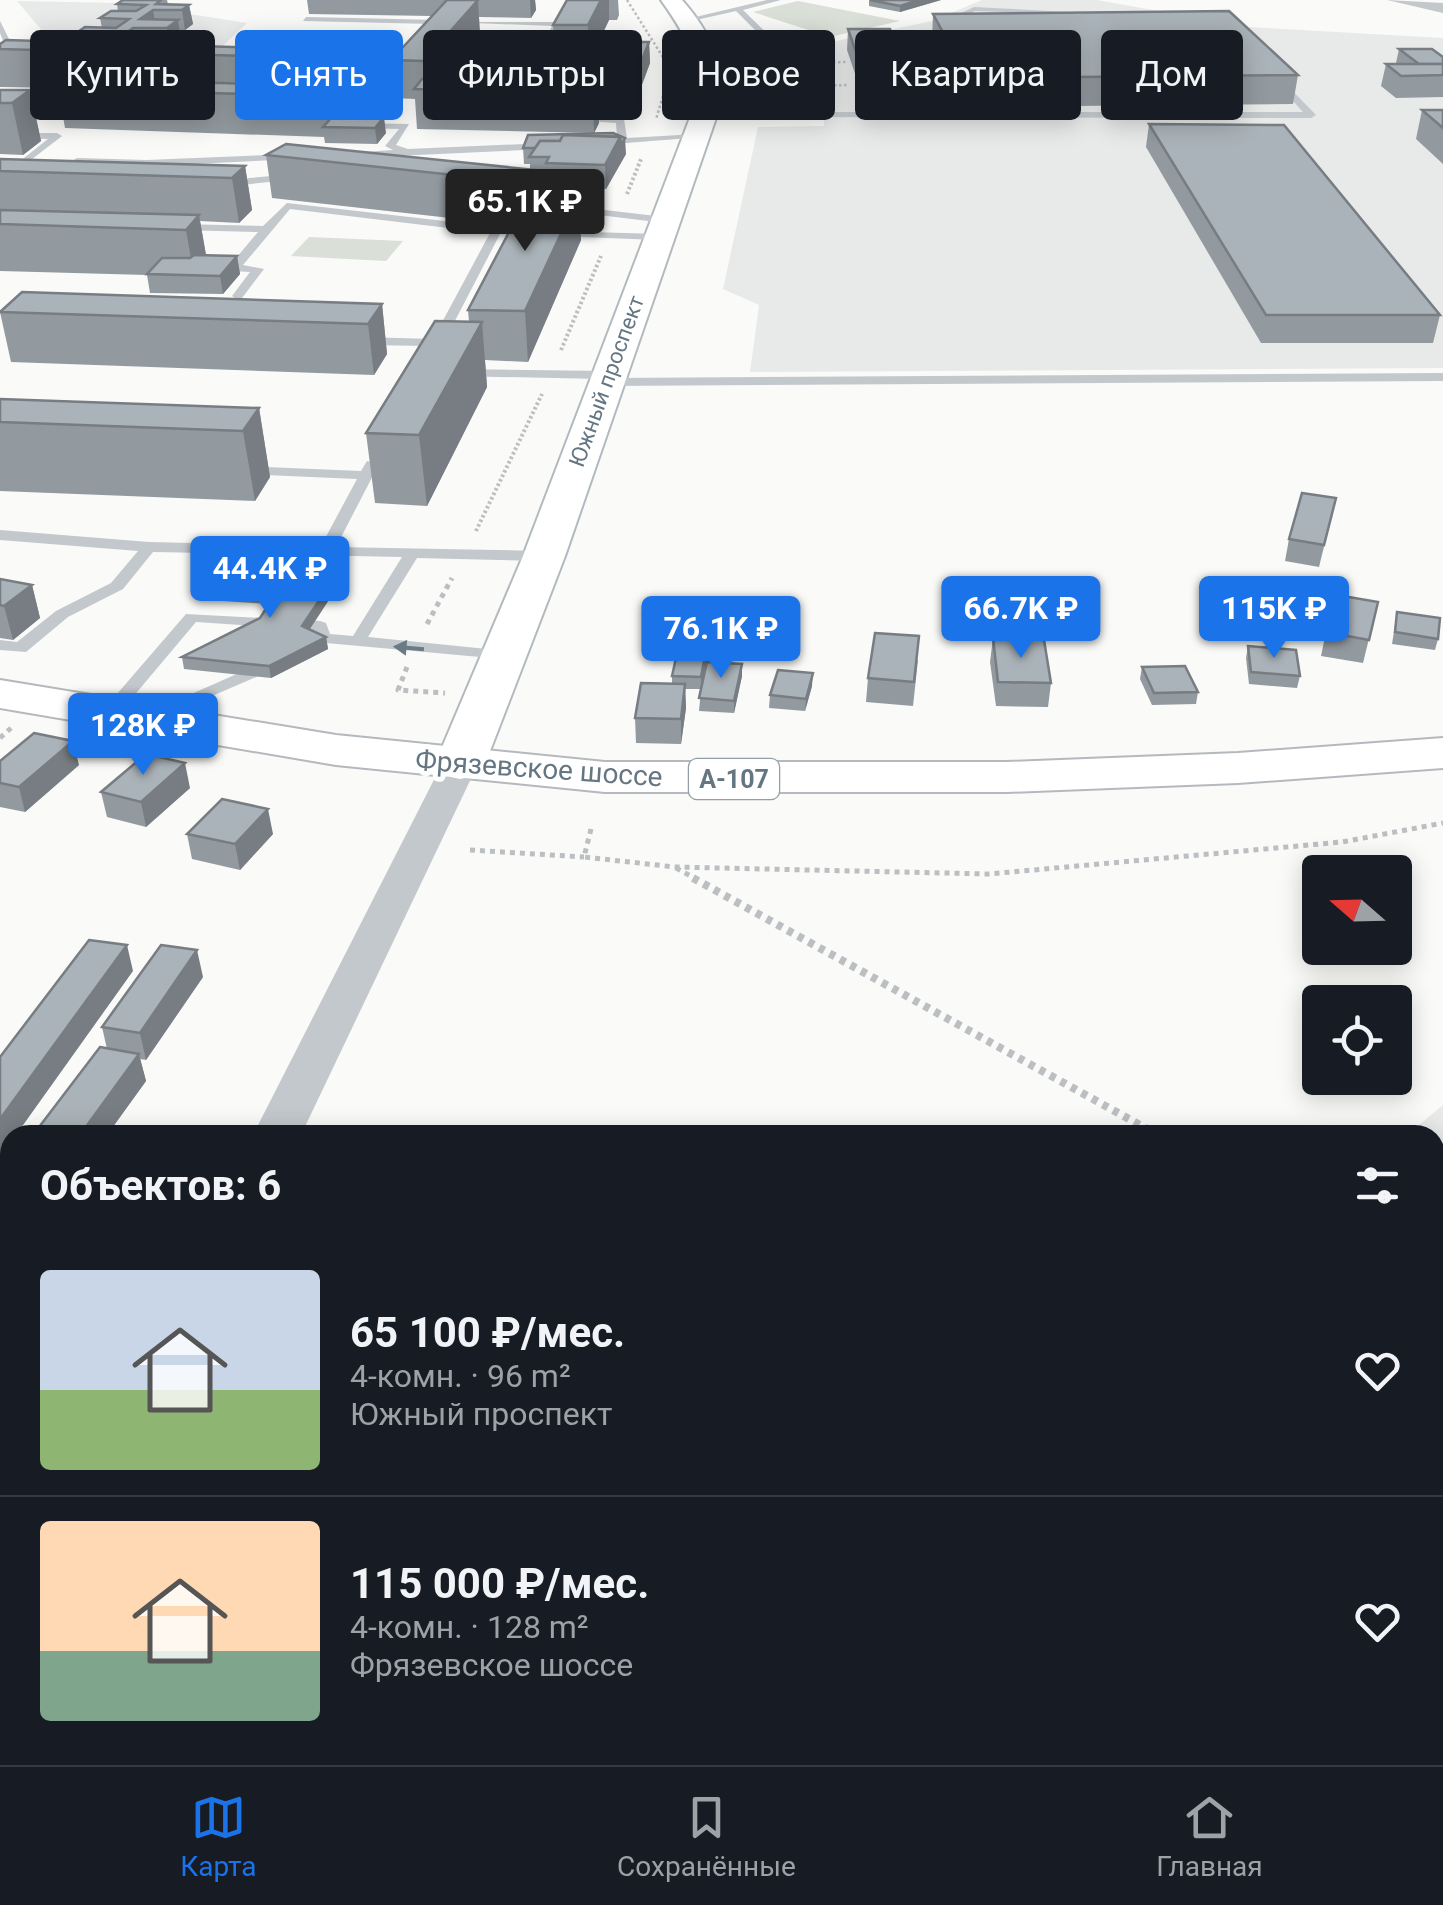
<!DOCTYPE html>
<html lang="ru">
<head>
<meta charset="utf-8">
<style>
	:root { --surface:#171b24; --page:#242831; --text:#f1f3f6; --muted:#9ea1a6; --line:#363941; --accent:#1a73e8 }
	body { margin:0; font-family:Roboto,sans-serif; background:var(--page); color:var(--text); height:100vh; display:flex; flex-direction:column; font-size:38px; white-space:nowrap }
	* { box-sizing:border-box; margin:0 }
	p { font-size:32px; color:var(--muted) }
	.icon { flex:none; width:55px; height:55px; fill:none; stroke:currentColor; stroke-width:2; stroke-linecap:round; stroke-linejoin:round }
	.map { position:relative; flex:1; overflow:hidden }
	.side { position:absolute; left:0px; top:1125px; width:1445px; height:640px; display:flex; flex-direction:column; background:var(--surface); border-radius:30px 30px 0 0; box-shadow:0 5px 25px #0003 }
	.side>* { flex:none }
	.top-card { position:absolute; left:30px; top:30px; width:1385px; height:90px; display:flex; gap:20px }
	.needle { width:65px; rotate:290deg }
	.controls { position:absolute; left:1302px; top:855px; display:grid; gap:20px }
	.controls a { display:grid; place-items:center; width:110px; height:110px; border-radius:10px; background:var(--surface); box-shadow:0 5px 25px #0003; font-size:50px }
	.price { position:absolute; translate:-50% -85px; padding:0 22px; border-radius:10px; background:var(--accent); color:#fff; font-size:32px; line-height:65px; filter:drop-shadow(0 2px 5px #0008) }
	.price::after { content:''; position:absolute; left:50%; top:60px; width:30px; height:22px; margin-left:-15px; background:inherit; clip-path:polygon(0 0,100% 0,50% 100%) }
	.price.current { background:#222; color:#fff }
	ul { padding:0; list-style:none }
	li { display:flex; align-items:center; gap:30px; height:250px; padding:0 40px }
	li+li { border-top:2px solid var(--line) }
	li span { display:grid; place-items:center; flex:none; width:280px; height:200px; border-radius:10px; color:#555 }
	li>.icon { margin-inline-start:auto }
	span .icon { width:120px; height:120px; fill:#fffc; stroke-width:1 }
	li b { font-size:42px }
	h2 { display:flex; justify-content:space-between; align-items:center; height:120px; padding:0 40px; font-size:42px }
	.chip { padding:0 35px; border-radius:10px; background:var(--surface); box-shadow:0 5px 25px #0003; font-size:35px; line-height:90px }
	.chip.current { background:var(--accent); color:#fff }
	.tab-bar { display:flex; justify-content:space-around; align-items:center; height:140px; border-top:2px solid var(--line); background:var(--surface); font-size:28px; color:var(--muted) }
	.tab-bar a { display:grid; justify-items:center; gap:5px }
	.tab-bar .current { color:var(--accent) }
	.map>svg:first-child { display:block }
</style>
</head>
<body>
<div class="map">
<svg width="1443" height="1765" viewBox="0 0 1443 1765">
	<rect width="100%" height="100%" fill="#fafaf8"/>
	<!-- built -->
	<g fill="#e8e9e9">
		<polygon points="982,0 1097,0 1248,27 1443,38 1443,368 750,372 759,305 723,289 758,127 824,126 822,44 932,21"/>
		<polygon points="17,1 119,3 247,23 193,74 56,47"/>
		<polygon points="1443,1105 1443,1765 665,1765 677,1755 1435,1755 1435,1135 1407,1135"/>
	</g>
	<!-- green -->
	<g fill="#dadfd7">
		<polygon points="798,1 900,21 830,37 753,12"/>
		<polygon points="309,237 403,241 386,261 291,256"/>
		<polygon points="0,1463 10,1465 10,1755 139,1755 142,1765 0,1765"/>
	</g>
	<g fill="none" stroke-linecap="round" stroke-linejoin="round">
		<defs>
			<path id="secondary" d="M661,0H682C713,35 726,68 717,115L565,556L485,764L478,775L460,779L442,775L435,764L523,556L691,115C703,66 689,39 661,0Z"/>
			<polygon id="trunk" points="0,680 336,735 605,762 1007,762 1238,753 1443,738 1443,768 1238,783 1007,792 605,792 336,765 0,708"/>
		</defs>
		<!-- secondary casing -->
		<use href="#secondary" stroke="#b3babf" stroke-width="4"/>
		<!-- trunk casing -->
		<use href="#trunk" stroke="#b4b9bd" stroke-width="4"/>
		<!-- path-far4 -->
		<g stroke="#bbbfc2" stroke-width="2.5" stroke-dasharray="2.5 2.5" stroke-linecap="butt">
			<polyline points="627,0 671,70 656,119"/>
			<polyline points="803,63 846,62"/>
			<polyline points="804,86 849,85"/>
		</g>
		<!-- path-far3 -->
		<g stroke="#bbbfc2" stroke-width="4" stroke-dasharray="2.5 2.5" stroke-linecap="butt">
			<polyline points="627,194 641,159"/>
			<polyline points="561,350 601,256"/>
			<polyline points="476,531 542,394"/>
		</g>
		<!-- path-far2 -->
		<g stroke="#bbbfc2" stroke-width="5" stroke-dasharray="5 5" stroke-linecap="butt">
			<polyline points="427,624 452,578"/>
			<polyline points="407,667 398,690 445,693"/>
			<polyline points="0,738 11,728"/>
			<polyline points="591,829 584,857 675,867 989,874 1342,842 1443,823"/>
			<polyline points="470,850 584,857"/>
			<polyline points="676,868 698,880"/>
		</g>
		<!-- path-far1 -->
		<polyline stroke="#bbbfc2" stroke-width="8" stroke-dasharray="6 6" stroke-linecap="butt" points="693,878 1158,1135"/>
		<!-- path -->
		<polyline stroke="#bbbfc2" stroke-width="9" stroke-dasharray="8 8" stroke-linecap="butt" points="0,1490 10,1492"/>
		<!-- service -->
		<g fill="#c3c8cc" fill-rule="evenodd">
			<polygon points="568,0 576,0 539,68 599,69 585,107 580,110 575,107 591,73 530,70 552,26 448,22 555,22"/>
			<polygon points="767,0 781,0 743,10 788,54 782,112 1303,112 1274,80 1277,75 1316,115 1311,118 701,117 704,112 773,112 780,55 736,11 687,22 683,20"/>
			<polygon points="974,7 1104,14 1108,16 975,11 961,18 971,24 968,28 951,18"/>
			<polygon points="306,17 440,20 444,22 431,34 427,32 434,24 303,21"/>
			<polygon points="0,21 15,51 0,65 0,57 7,51 0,33"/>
			<path d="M406,56L413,58C388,90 351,120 307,104C317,100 328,102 340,101C371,99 387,79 406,56Z"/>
			<polygon points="0,90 83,93 87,96 83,99 0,96"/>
			<polygon points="0,107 88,109 93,112 88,115 0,113"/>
			<polygon points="570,115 624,119 627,138 697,134 702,137 601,145 598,140 617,138 616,123 573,120"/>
			<polygon points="358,123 409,124 396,145 408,149 547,143 552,146 547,149 351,158 348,153 393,150 385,146 399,129 361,128"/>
			<polygon points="10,133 57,133 62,136 27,163 24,158 48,139 13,138"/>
			<polygon points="292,154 295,159 131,167 72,161 77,158 147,160"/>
			<polygon points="295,174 299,179 250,184 221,193 216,190 249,178"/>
			<polygon points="287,203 522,230 659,234 664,237 659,240 500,234 444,342 435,357 431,358 425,354 429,346 363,345 357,341 363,337 433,339 490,233 290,209 243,265 264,269 242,298 238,300 232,296 250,272 216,270 210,267 216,264 231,264 258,232 178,230 173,227 178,224 263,226"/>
			<polygon points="553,204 665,217 670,220 665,223 549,209 549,205"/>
			<polygon points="459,369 607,371 613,375 610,378 1443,373 1443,381 605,386 599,382 602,379 454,376 454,370"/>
			<polygon points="367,461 379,464 336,547 544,551 552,556 544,561 417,558 368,637 507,651 515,656 513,660 326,643 302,654 294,649 314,636 313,630 196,622 116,717 104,717 101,713 104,709 186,614 320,621 326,623 330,634 353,636 402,557 153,552 123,589 68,617 26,652 0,650 0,640 17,642 56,611 111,583 138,551 0,540 0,530 149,542 321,546 357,479 244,474 237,470 244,466 361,471"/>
			<polygon points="271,659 279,664 277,668 152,722 140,722 137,718"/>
			<polygon points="1435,1431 1443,1434 1443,1460 1435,1457"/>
		</g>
		<!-- minor -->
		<g fill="#c3c8cc" fill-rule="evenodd">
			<polygon points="1387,0 1443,3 1443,13"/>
			<polygon points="460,753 473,756 478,764 301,1135 253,1135 442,764 447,756"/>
			<polygon points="1443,1298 1443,1347 1435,1350 1435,1301"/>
			<polygon points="298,1755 364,1755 368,1765 302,1765"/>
			<polygon points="1028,1755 1097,1755 1093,1765 1024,1765"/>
		</g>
		<!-- secondary -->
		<use href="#secondary" fill="#fff" fill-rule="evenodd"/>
		<!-- trunk -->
		<use href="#trunk" fill="#fff" fill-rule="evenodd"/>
	</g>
	<!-- wall -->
	<g fill="#929a9f">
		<polygon points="123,0 167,0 168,4 189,5 193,24 185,30 179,30 181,40 175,45 333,50 339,116 386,133 377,144 325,143 324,137 65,128 58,88 0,87 0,44 77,42 75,34 102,28 100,18 118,11 117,4"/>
		<polygon points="307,0 535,0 536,10 531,18 479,17 480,36 444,80 597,83 649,42 650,63 631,114 599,113 599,123 594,133 417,129 415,99 394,98 391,60 432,16 309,14"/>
		<polygon points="567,0 618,0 619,15 617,20 609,20 589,62 555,61 553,25"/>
		<polygon points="869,0 941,0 900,12 869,6"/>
		<polygon points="933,14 1298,75 1293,104 966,107 932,40"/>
		<polygon points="848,29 911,77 910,99 864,100 847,50"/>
		<polygon points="1399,49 1443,57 1443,97 1396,98 1381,86 1386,64 1397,64 1396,63"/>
		<polygon points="0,90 30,90 41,141 23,155 0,154"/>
		<polygon points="1422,110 1443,110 1443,164 1416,139"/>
		<polygon points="1149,124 1440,315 1433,343 1261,343 1146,147"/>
		<polygon points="523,148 626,154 606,189 564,187 565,194 579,195 581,240 528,362 485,360 487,387 427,506 375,503 366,433 469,322 468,310 512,225 272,198 266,155 530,170 530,164 524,164"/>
		<polygon points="0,159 245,166 252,210 239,223 200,221 206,255 237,256 240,274 223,294 150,293 147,275 0,271"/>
		<polygon points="382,304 387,354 374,375 11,362 0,312"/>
		<polygon points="0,399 259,408 270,477 255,501 0,491"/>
		<polygon points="1336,498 1319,567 1285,561 1289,539"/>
		<polygon points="0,579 32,585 40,618 13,640 0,638"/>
		<polygon points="222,589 336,589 309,630 326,637 328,649 271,678 184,669 182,657 260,618 269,604 224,601"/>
		<polygon points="1378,602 1363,663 1321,656 1326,632"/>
		<polygon points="1397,612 1438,639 1435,650 1392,644"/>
		<polygon points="993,638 1051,683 1048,707 996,706 990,662"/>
		<polygon points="1248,646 1300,676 1297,688 1249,684 1246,658"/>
		<polygon points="918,660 913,706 866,702 868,678"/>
		<polygon points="706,662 702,685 742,664 742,676 734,713 699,711 701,689 685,689 686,708 681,744 636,743 635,718 672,684 672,676"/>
		<polygon points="1142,667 1198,692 1196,704 1152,705 1140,679"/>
		<polygon points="812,686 805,711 769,708 770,695"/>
		<polygon points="0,761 79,765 25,812 0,807"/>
		<polygon points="190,788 146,827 107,817 101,792"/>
		<polygon points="187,834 273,834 240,870 192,859"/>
		<polygon points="203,977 146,1060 140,1059 146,1081 107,1135 33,1135 107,1049 102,1027"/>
		<polygon points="10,1166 10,1251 0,1248 0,1179"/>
	</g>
	<!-- shaded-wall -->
	<g fill="#777d82">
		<polygon points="478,0 480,36 435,90 427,90 424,61"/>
		<polygon points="530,0 535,0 536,10 531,18"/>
		<polygon points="601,0 609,0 609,20 589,62 588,25"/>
		<polygon points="919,0 941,0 900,12 900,6"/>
		<polygon points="189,5 193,24 185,30 182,10"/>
		<polygon points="153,10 156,28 140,19"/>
		<polygon points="178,20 181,40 170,49 167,28"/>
		<polygon points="133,28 136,45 122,36"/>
		<polygon points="649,42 650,63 631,114 630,91"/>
		<polygon points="333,50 340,126 329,127 325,96 328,94 323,58"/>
		<polygon points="598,83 599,123 594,133 593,93"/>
		<polygon points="30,90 41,141 23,155 12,103"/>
		<polygon points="384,117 386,133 377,144 375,128"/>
		<polygon points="620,137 625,138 626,154 606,189 605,165"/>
		<polygon points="245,166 252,210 239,223 232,178"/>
		<polygon points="564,173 566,217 550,230 548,185"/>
		<polygon points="579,195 581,240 528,362 525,311"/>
		<polygon points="199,215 207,261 194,276 186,230"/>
		<polygon points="237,256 240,274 223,294 220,276"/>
		<polygon points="382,304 387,354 374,375 368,324"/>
		<polygon points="482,322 487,387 427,506 419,435"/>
		<polygon points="259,408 270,477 255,501 243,431"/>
		<polygon points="334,578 336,589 304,638 302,626"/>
		<polygon points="32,585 40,618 13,640 4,606"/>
		<polygon points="326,637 328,649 271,678 269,666"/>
		<polygon points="706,650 706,662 701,689 701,677"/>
		<polygon points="742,664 742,676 734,713 734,701"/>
		<polygon points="813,673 812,686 805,711 806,699"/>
		<polygon points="685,684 686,708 681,744 681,719"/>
		<polygon points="73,741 79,765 25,812 19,787"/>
		<polygon points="185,763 190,788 146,827 141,802"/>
		<polygon points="268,809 273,834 240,870 235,844"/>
		<polygon points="127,945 133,971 16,1135 10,1135 10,1144 0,1158 0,1119"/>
		<polygon points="197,950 203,977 146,1060 140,1033"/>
		<polygon points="139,1054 146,1081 107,1135 80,1135"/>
	</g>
	<!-- building -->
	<g fill="#aab3b9" stroke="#777d82" stroke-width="2.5">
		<polygon points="123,0 161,0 156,4 189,5 182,10 153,10 140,19 178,20 167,28 133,28 122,36 151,37 141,44 93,43 105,35 75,34 85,27 116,28 129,19 100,18 111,11 136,11 146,5 117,4"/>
		<polygon points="447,0 478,0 424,61 391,60"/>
		<polygon points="567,0 601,0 588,25 553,25"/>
		<polygon points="870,0 919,0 900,6"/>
		<polygon points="1229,11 1298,75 968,78 933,14"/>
		<polygon points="848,29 890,29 911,77 865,78"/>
		<polygon points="6,40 333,50 323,58 0,49 0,44"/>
		<polygon points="616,42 649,42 630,91 598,91 597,83"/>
		<polygon points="1399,49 1432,49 1443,57 1443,64 1419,64"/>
		<polygon points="1386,64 1443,64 1443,75 1401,76"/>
		<polygon points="72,79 336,86 325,96 57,89"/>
		<polygon points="422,79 598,83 593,93 414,89"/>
		<polygon points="0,90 30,90 12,103 0,103"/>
		<polygon points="1422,110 1443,110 1443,128"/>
		<polygon points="333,116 384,117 375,128 323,127"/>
		<polygon points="1149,124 1284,125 1440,315 1266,315"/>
		<polygon points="613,133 625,138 621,145 620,137 563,135 560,141 540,141 535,148 523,148 528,135"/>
		<polygon points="563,135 620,137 605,165 546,163 549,157 529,157 540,141 560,141"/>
		<polygon points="286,144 564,173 548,185 266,155"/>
		<polygon points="0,159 245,166 232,178 0,171"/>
		<polygon points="529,194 579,195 525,311 468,310"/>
		<polygon points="0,210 199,215 186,230 0,224"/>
		<polygon points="194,255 237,256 220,276 147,274 162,258 190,258"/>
		<polygon points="22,292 382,304 368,324 0,312"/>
		<polygon points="435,321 482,322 419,435 366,433"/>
		<polygon points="0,399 259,408 243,431 0,422"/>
		<polygon points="1302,493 1336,498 1324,545 1289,539"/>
		<polygon points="237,572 334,578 302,626 326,637 269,666 182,657 260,618 276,593 222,589"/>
		<polygon points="0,579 32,585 4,606 0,605"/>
		<polygon points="1337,595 1378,602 1369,640 1326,632"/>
		<polygon points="1397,612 1440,618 1438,639 1395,632"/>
		<polygon points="875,633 919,636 914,682 868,678"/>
		<polygon points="993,638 1044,640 1051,683 998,682"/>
		<polygon points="1248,646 1296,650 1300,676 1251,672"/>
		<polygon points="678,649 706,650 701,677 672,676"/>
		<polygon points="707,662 742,664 734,701 699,698"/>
		<polygon points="1185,666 1198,692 1154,693 1142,667"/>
		<polygon points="778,670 813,673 806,699 770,695"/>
		<polygon points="641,683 685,684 681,719 635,718"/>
		<polygon points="34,733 73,741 19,787 0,783 0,761"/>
		<polygon points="146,754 185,763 141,802 101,792"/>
		<polygon points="222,799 268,809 235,844 187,834"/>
		<polygon points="89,940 127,945 0,1119 0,1057"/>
		<polygon points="161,945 197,950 140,1033 102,1027"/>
		<polygon points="100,1047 139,1054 80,1135 33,1135"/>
		<polygon points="10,1166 10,1225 0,1223 0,1179"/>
	</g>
	<!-- one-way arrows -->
	<defs><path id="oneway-solid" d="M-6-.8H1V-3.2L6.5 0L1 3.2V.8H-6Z" transform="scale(2.5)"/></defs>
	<use fill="#6a7a87" href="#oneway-solid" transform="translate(409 648) rotate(-175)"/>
	<g text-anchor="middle" stroke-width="10" stroke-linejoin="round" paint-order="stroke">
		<!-- far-street labels -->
		<g font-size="22" fill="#657683" stroke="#fff">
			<text transform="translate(606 381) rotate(-70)" y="8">Южный проспект</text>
		</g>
		<!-- shield labels -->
		<rect fill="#fff" stroke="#939fa8" stroke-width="2.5" x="689" y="759" width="90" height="40" rx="8"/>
		<g font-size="25" font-weight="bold" fill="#657683">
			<text x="734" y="788">А-107</text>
		</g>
		<!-- street labels -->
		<g font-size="28" fill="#657683" stroke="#fff">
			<text transform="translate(539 768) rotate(4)" y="10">Фрязевское шоссе</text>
		</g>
	</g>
</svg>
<div class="controls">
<a><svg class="needle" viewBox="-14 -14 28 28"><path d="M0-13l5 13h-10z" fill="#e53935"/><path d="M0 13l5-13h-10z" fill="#9ea1a6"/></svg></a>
<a><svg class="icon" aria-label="locate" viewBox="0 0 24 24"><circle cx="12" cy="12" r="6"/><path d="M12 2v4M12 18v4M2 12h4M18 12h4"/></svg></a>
</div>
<b class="price current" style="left:525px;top:254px">65.1K ₽</b>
<b class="price" style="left:270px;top:621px">44.4K ₽</b>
<b class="price" style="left:1021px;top:661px">66.7K ₽</b>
<b class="price" style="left:1274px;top:661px">115K ₽</b>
<b class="price" style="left:721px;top:681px">76.1K ₽</b>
<b class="price" style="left:143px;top:778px">128K ₽</b>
<div class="top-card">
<a class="chip">Купить</a>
<a class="chip current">Снять</a>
<a class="chip">Фильтры</a>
<a class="chip">Новое</a>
<a class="chip">Квартира</a>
<a class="chip">Дом</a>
</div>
<section class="side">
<h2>Объектов: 6<svg class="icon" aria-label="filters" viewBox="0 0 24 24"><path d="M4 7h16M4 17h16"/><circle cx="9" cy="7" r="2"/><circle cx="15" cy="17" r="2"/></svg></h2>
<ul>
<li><span style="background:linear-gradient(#c9d6e8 60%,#8fb573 0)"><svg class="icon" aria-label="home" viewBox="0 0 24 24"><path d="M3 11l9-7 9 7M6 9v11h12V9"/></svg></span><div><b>65 100 ₽/мес.</b><p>4-комн. · 96 m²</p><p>Южный проспект</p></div><svg class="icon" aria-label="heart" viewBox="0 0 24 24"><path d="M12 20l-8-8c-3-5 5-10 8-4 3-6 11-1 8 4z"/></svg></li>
<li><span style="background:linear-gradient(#ffd9b3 65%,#7fa58c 0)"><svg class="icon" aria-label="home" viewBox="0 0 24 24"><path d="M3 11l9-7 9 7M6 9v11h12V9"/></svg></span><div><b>115 000 ₽/мес.</b><p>4-комн. · 128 m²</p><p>Фрязевское шоссе</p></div><svg class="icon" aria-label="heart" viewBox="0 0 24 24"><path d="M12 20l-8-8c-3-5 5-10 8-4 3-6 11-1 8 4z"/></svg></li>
</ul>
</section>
</div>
<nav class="tab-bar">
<a class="current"><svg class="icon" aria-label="map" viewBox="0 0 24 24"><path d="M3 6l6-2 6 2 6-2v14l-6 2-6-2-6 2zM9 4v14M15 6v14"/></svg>Карта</a>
<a><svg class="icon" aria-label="saved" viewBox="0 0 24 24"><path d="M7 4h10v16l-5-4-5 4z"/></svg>Сохранённые</a>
<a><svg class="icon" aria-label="home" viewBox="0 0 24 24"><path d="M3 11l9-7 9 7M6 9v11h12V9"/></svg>Главная</a>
</nav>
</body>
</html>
